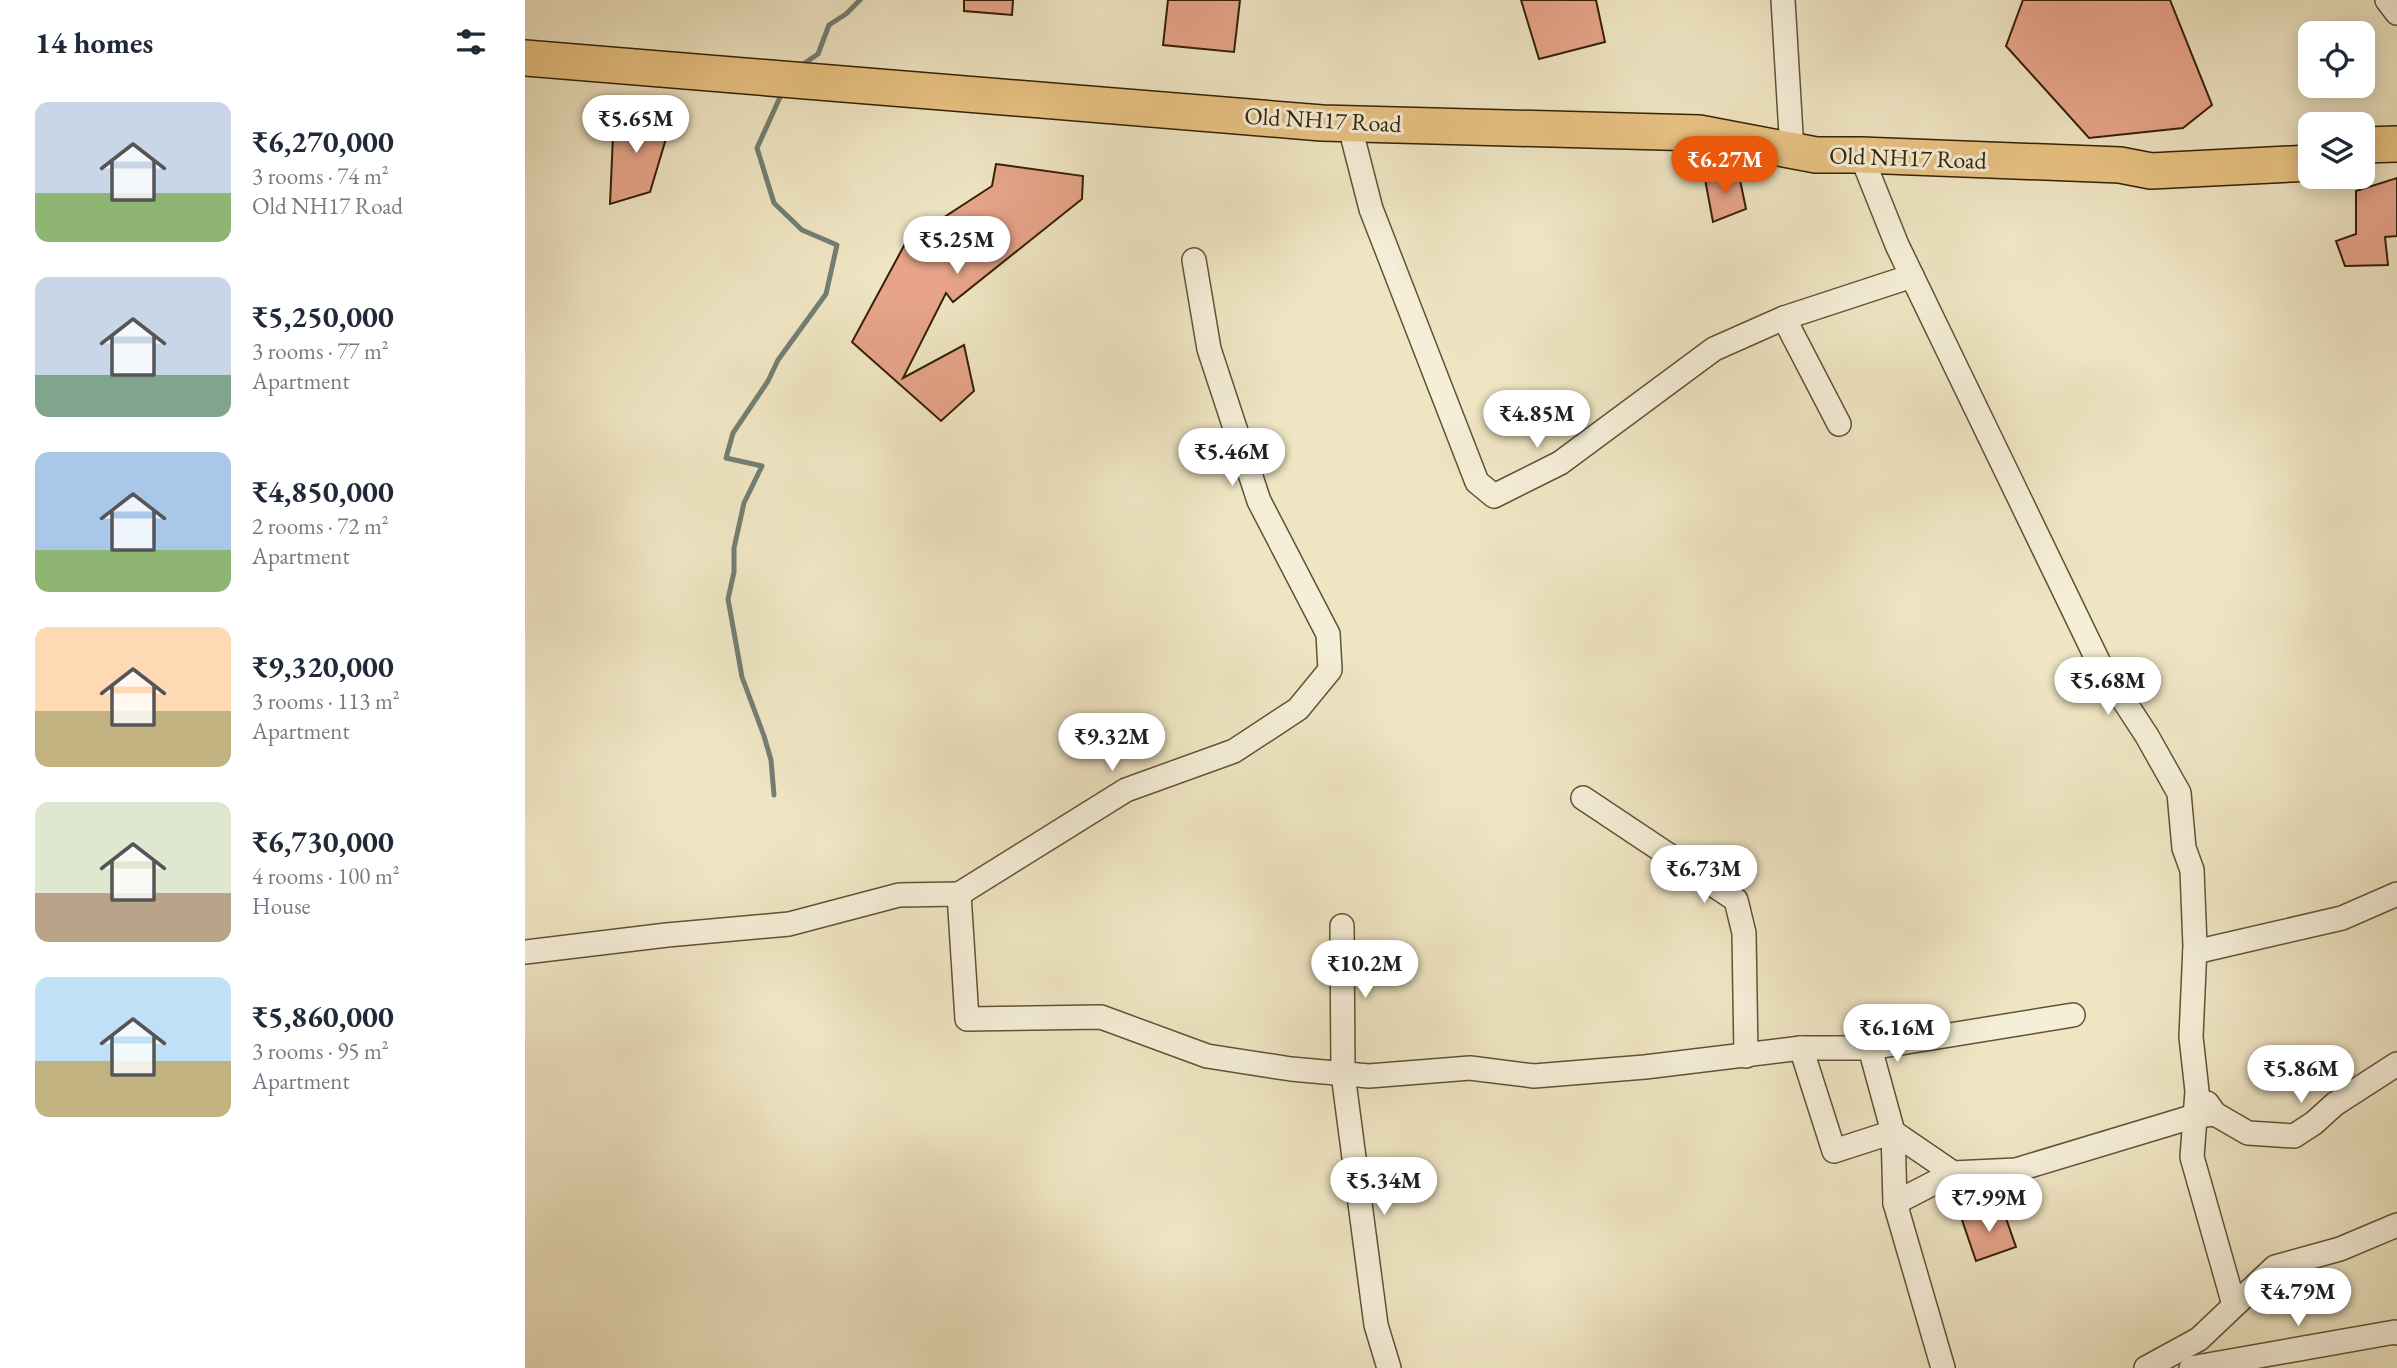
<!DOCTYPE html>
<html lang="en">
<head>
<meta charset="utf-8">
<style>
	:root { --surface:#fff; --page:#f2f2f3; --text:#1f2937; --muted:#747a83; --accent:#ea580c }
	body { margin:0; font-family:"EB Garamond",serif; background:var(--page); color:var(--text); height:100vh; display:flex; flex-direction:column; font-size:26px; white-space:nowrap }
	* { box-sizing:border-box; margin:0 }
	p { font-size:23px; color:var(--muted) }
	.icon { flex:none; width:38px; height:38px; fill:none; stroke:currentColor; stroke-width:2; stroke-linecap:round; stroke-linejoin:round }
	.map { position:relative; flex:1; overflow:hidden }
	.side { display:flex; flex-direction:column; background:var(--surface); width:525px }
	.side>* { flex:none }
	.fabs { position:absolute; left:1773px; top:21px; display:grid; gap:14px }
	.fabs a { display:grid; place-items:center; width:77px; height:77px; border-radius:14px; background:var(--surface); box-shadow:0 4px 18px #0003; font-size:35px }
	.price { position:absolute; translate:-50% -60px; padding:0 16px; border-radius:24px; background:#fff; color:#222; font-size:23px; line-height:46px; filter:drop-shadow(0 2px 4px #0008) }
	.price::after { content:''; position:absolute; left:50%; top:42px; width:21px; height:16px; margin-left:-10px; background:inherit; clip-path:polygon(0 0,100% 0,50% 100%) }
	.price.selected { background:var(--accent); color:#fff }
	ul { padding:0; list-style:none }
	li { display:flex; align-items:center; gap:21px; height:175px; padding:0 35px }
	li span { display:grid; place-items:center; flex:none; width:196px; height:140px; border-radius:14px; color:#555 }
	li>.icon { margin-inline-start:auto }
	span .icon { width:84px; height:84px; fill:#fffc; stroke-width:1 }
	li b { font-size:30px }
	h2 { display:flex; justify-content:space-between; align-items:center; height:84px; padding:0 35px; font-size:30px }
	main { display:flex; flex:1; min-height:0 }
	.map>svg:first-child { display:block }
</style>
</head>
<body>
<main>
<section class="side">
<h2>14 homes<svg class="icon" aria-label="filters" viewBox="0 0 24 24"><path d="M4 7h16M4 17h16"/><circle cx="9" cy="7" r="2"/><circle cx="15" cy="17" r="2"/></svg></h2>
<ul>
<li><span style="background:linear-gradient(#c9d6e8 65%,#8fb573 0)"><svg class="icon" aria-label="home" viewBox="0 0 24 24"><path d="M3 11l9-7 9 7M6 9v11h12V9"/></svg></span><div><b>₹6,270,000</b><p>3 rooms · 74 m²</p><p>Old NH17 Road</p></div></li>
<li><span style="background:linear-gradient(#c9d6e8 70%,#7fa58c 0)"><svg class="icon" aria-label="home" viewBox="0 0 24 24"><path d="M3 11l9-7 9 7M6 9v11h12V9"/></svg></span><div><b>₹5,250,000</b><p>3 rooms · 77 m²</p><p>Apartment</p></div></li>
<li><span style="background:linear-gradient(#a9c7e8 70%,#8fb573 0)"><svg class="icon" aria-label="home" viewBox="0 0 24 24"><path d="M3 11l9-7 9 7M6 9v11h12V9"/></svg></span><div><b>₹4,850,000</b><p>2 rooms · 72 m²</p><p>Apartment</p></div></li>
<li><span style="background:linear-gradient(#ffd9b3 60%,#c2b280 0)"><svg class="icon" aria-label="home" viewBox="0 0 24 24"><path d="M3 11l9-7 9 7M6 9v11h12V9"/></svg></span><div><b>₹9,320,000</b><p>3 rooms · 113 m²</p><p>Apartment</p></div></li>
<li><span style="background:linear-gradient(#dfe7d0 65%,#b9a48a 0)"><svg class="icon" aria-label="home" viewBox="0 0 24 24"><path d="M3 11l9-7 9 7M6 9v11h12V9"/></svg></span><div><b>₹6,730,000</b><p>4 rooms · 100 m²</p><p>House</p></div></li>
<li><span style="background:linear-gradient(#bfe0f5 60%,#c2b280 0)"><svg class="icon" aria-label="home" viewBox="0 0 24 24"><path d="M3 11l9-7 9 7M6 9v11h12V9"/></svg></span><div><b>₹5,860,000</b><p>3 rooms · 95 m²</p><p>Apartment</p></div></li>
</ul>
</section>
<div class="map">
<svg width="1872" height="1368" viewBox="0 0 1872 1368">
	<rect width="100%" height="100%" fill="#efe5c3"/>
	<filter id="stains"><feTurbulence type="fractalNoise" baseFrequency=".00286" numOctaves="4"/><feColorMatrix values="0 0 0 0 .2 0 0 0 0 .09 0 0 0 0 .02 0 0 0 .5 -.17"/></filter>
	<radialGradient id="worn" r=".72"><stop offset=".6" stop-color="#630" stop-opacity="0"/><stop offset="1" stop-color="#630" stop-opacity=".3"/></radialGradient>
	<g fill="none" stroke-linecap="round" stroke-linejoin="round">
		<!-- stream -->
		<g stroke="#737f73" stroke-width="5">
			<polyline points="274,67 293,54 304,25 321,14 335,0"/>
			<polyline points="249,795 246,760 239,736 217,677 203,599 209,572 209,548 219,503 237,466 201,458 208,433 243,381 253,360 301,294 312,245 277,230 249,203 232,148 256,95"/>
		</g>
	</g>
	<!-- building -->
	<g fill="#e7a48a" stroke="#332105" stroke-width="2">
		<polygon points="439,0 488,0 487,15 439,11"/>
		<polygon points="643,0 715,0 709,52 638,45"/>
		<polygon points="996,0 1071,0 1080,42 1014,59"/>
		<polygon points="1498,0 1645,0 1687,105 1658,128 1564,138 1481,46"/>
		<polygon points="89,113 146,122 125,192 85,204"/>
		<polygon points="471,164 558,176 557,199 428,302 421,293 378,378 439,345 449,391 416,421 327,342 381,242 467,186"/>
		<polygon points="1214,175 1221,209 1188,222 1180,179"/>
		<polygon points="1872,178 1872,236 1860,237 1863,265 1820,266 1811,241 1831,234 1831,191"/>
		<polygon points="1477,1207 1491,1247 1451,1261 1437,1220"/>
	</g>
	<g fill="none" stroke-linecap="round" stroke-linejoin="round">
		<defs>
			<g id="minor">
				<polyline points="1258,0 1267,151"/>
				<polyline points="1862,0 1872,13"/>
				<polyline points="824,123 846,209 952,482 969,496 1035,463 1189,349 1259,318 1387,276"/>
				<polyline points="1336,155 1372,245 1573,661 1622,736 1654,793 1659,848 1667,870 1670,946 1666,1037 1672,1091 1667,1157 1709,1305"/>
				<polyline points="1259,318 1314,424"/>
				<polyline points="1058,798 1211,900 1219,933 1221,1056"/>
				<polyline points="434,894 601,790 709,751 773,709 805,670 803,634 734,501 684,349 669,260"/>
				<polyline points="817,926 818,1074 851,1325 864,1368"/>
				<polyline points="0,952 142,935 264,924 374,895 434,894 442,1019 576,1017 682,1056 766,1069 844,1076 945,1068 1009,1076 1120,1067 1276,1048 1309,1151 1368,1132 1370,1203 1418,1368"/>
				<polyline points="1670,952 1817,918 1872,894"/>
				<polyline points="1276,1048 1345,1048 1368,1132 1428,1173"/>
				<polyline points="1345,1048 1548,1015"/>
				<polyline points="1682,1103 1690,1114 1723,1133 1769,1136 1789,1123 1810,1104 1872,1064"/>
				<polyline points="1370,1203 1428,1173 1491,1170 1670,1116 1690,1114"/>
				<polyline points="1621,1368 1674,1339 1750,1267 1815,1249 1872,1225"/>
				<polyline points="1666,1368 1870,1332 1872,1333"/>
			</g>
			<g id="primary">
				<polyline points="0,58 797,123 1174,133 1291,155 1336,155 1595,165 1626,171 1785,163"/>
				<polyline points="1838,145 1872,144"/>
			</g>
		</defs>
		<!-- minor casing -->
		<use href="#minor" stroke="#625234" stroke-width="26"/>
		<!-- primary casing -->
		<use href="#primary" stroke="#332105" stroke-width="38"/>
		<!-- minor -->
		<use href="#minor" stroke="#f5eed8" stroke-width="23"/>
		<!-- primary -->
		<use href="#primary" stroke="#e8c282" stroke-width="35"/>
	</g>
	<g text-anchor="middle" stroke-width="6" stroke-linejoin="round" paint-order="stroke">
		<!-- street labels -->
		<g font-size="24" fill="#332105" stroke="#f5eed8">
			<text transform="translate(798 120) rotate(3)" y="8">Old NH17 Road</text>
			<text transform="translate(1383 158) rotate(2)" y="8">Old NH17 Road</text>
		</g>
	</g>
	<rect width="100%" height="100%" filter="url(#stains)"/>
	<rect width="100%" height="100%" fill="url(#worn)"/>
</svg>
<div class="fabs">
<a><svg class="icon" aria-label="locate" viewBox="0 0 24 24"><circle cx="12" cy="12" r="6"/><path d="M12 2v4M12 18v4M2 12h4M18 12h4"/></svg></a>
<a><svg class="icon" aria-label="layers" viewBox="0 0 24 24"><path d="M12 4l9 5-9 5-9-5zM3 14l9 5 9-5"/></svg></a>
</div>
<b class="price" style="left:111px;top:155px">₹5.65M</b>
<b class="price selected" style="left:1200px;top:196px">₹6.27M</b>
<b class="price" style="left:432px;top:276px">₹5.25M</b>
<b class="price" style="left:1012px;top:450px">₹4.85M</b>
<b class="price" style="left:707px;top:488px">₹5.46M</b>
<b class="price" style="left:1583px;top:717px">₹5.68M</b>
<b class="price" style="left:587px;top:773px">₹9.32M</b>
<b class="price" style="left:1179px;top:905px">₹6.73M</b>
<b class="price" style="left:840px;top:1000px">₹10.2M</b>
<b class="price" style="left:1372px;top:1064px">₹6.16M</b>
<b class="price" style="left:1776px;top:1105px">₹5.86M</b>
<b class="price" style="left:859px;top:1217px">₹5.34M</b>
<b class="price" style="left:1464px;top:1234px">₹7.99M</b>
<b class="price" style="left:1773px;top:1328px">₹4.79M</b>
</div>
</main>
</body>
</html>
